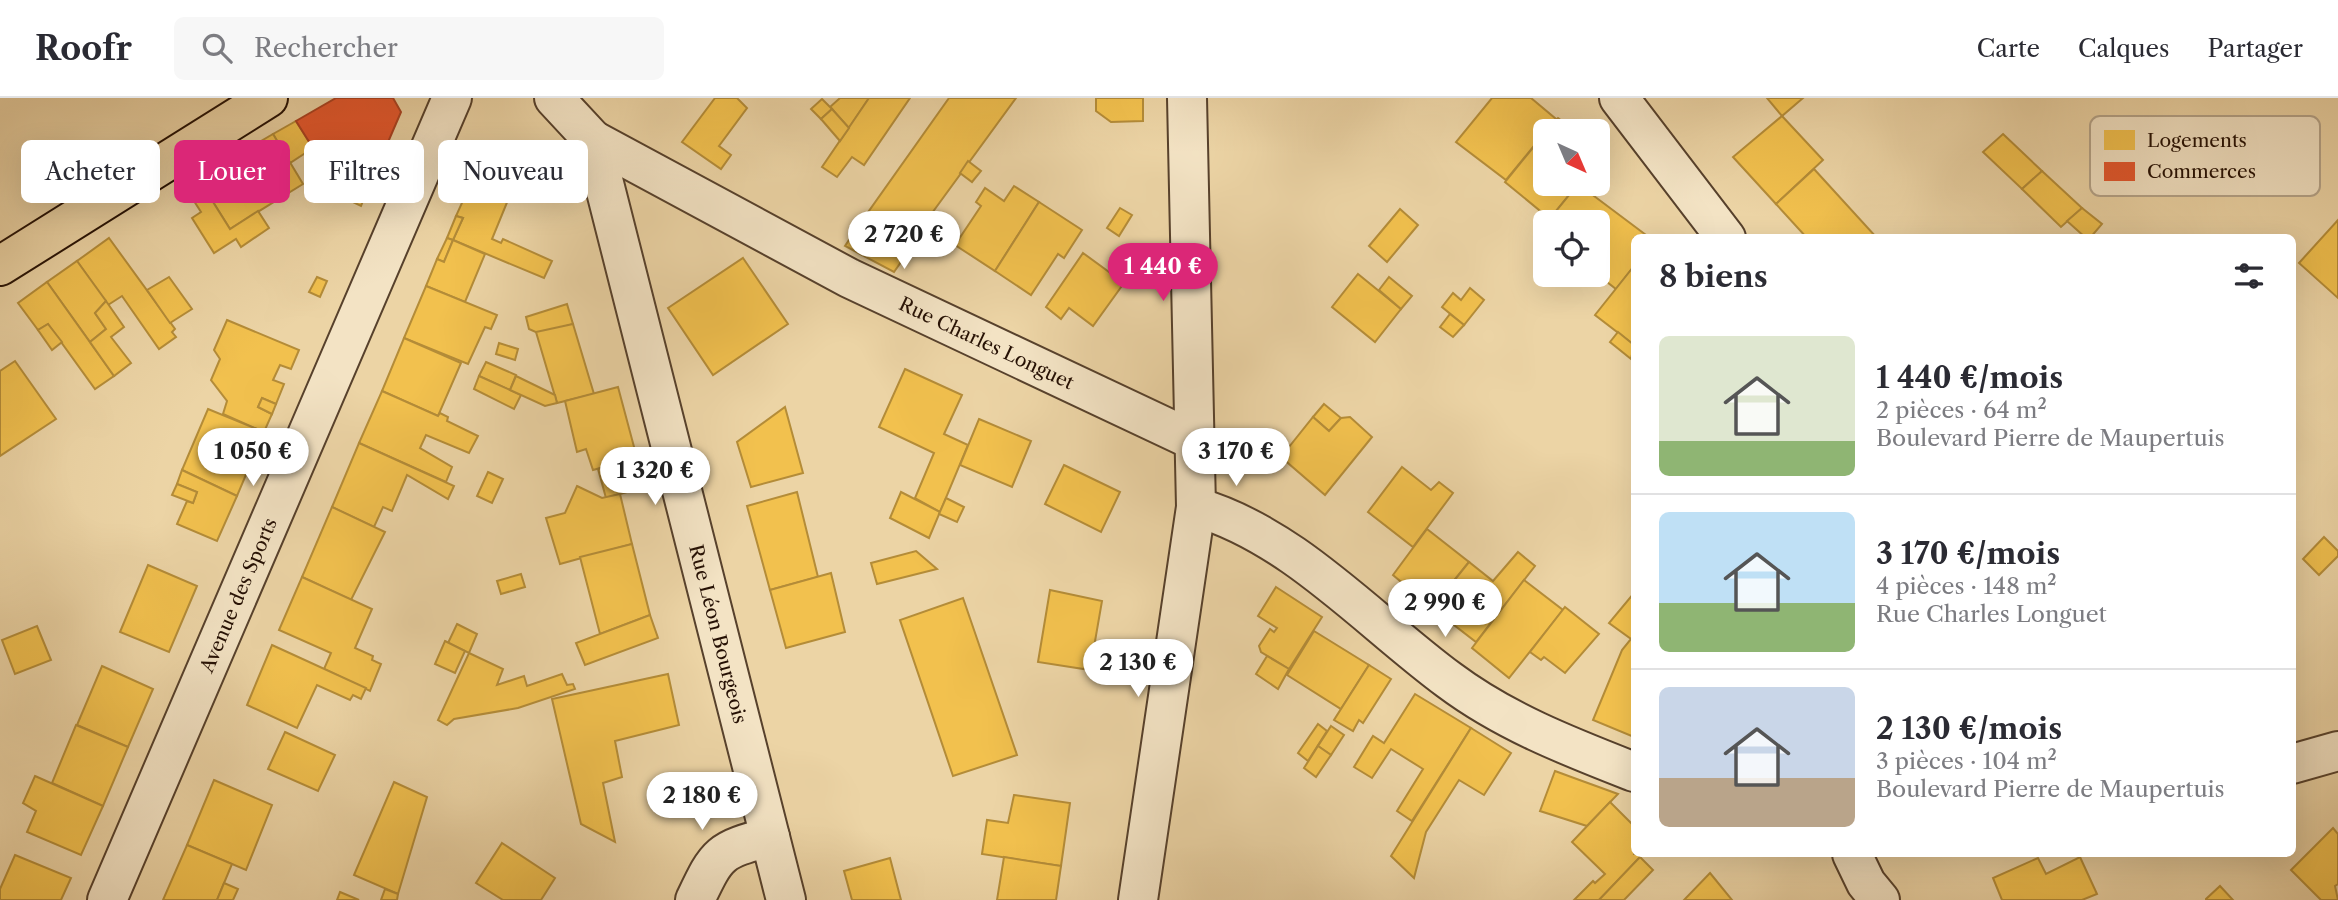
<!DOCTYPE html>
<html lang="fr">
<head>
<meta charset="utf-8">
<style>
	:root { --surface:#fff; --page:#f7f7f7; --text:#2b2b33; --muted:#7c7c81; --line:#e1e1e2; --accent:#db2777 }
	body { margin:0; font-family:"Libre Caslon Text",serif; background:var(--page); color:var(--text); height:100vh; display:flex; flex-direction:column; font-size:26px; white-space:nowrap }
	* { box-sizing:border-box; margin:0 }
	p { font-size:23px; color:var(--muted) }
	.icon { flex:none; width:38px; height:38px; fill:none; stroke:currentColor; stroke-width:2; stroke-linecap:round; stroke-linejoin:round }
	.map { position:relative; flex:1; overflow:hidden }
	.sheet { position:absolute; left:1631px; top:136px; width:665px; height:623px; display:flex; flex-direction:column; background:var(--surface); border-radius:10px; box-shadow:0 7px 28px #0002 }
	.sheet>* { flex:none }
	.guide { position:absolute; left:21px; top:42px; width:665px; height:63px; display:flex; gap:14px }
	.needle { width:46px; rotate:136deg }
	.fabs { position:absolute; left:1533px; top:21px; display:grid; gap:14px }
	.fabs a { display:grid; place-items:center; width:77px; height:77px; border-radius:10px; background:var(--surface); box-shadow:0 7px 28px #0002; font-size:35px }
	.price { position:absolute; translate:-50% -60px; padding:0 16px; border-radius:24px; background:#fff; color:#222; font-size:23px; line-height:46px; filter:drop-shadow(0 2px 4px #0008) }
	.price::after { content:''; position:absolute; left:50%; top:42px; width:21px; height:16px; margin-left:-10px; background:inherit; clip-path:polygon(0 0,100% 0,50% 100%) }
	.price.on { background:var(--accent); color:#fff }
	ul { padding:0; list-style:none }
	li { display:flex; align-items:center; gap:21px; height:175px; padding:0 28px }
	li+li { border-top:2px solid var(--line) }
	li span { display:grid; place-items:center; flex:none; width:196px; height:140px; border-radius:10px; color:#555 }
	li>.icon { margin-inline-start:auto }
	span .icon { width:84px; height:84px; fill:#fffc; stroke-width:1 }
	li b { font-size:30px }
	h2 { display:flex; justify-content:space-between; align-items:center; height:84px; padding:0 28px; font-size:30px }
	.chip { padding:0 24px; border-radius:10px; background:var(--surface); box-shadow:0 7px 28px #0002; font-size:24px; line-height:63px }
	.chip.on { background:var(--accent); color:#fff }
	header { display:flex; align-items:center; gap:42px; box-sizing:border-box; height:98px; padding:0 35px; background:var(--surface); border-bottom:2px solid var(--line) }
	header strong { font-size:33px }
	nav { display:flex; gap:38px; margin-inline-start:auto; font-size:24px }
	.search { width:490px; height:63px; background:var(--page); display:flex; align-items:center; gap:18px; box-sizing:border-box; padding:0 24px; border-radius:10px; color:var(--muted); font-size:26px }
	.map>svg:first-child { display:block }
</style>
</head>
<body>
<header>
<strong>Roofr</strong>
<div class="search"><svg class="icon" aria-label="search" viewBox="0 0 24 24"><circle cx="10" cy="10" r="6"/><path d="M15 15l6 6"/></svg>Rechercher</div>
<nav><a>Carte</a><a>Calques</a><a>Partager</a></nav>
</header>
<div class="map">
<svg width="2338" height="802" viewBox="0 0 2338 802">
	<rect width="100%" height="100%" fill="#ecd4a5"/>
	<filter id="stains"><feTurbulence type="fractalNoise" baseFrequency=".00286" numOctaves="4"/><feColorMatrix values="0 0 0 0 .2 0 0 0 0 .09 0 0 0 0 .02 0 0 0 .5 -.17"/></filter>
	<radialGradient id="worn" r=".72"><stop offset=".6" stop-color="#630" stop-opacity="0"/><stop offset="1" stop-color="#630" stop-opacity=".3"/></radialGradient>
	<!-- homes -->
	<g fill="#f2c14e" stroke="#b48c38" stroke-width="2">
		<polygon points="715,0 737,0 747,10 719,48 731,57 721,71 682,44"/>
		<polygon points="840,0 869,0 849,30 830,9"/>
		<polygon points="869,0 910,0 864,67 852,59 837,79 822,69"/>
		<polygon points="949,0 1016,0 905,152 859,127"/>
		<polygon points="1096,0 1143,0 1143,23 1111,24 1096,13"/>
		<polygon points="1492,0 1531,0 1556,21 1506,82 1456,44"/>
		<polygon points="1767,0 1803,0 1782,18"/>
		<polygon points="822,1 832,11 821,21 811,11"/>
		<polygon points="832,11 849,30 840,43 821,21"/>
		<polygon points="1782,18 1823,62 1776,106 1733,59"/>
		<polygon points="1558,20 1575,33 1546,33"/>
		<polygon points="296,23 313,50 290,65 273,36"/>
		<polygon points="1545,35 1545,86 1578,86 1550,121 1505,84"/>
		<polygon points="273,36 303,86 230,131 198,80"/>
		<polygon points="2003,36 2042,73 2022,91 1983,54"/>
		<polygon points="968,63 981,73 972,84 960,75"/>
		<polygon points="1814,71 1877,140 1807,140 1776,106"/>
		<polygon points="2042,73 2082,110 2061,129 2022,91"/>
		<polygon points="346,75 370,86 361,108 336,96"/>
		<polygon points="198,80 230,131 258,113 269,130 241,149 236,141 214,155 192,120 201,114 185,89"/>
		<polygon points="1578,86 1650,140 1634,140 1634,168 1616,191 1598,177 1598,124 1547,124"/>
		<polygon points="470,87 508,102 492,141 501,145 503,141 552,163 544,180 453,142 463,120 456,118"/>
		<polygon points="1014,88 1039,104 995,173 955,147 981,108 976,104 985,90 1004,103"/>
		<polygon points="1039,104 1082,132 1064,160 1058,156 1031,197 995,173"/>
		<polygon points="1120,110 1132,117 1119,138 1107,130"/>
		<polygon points="2082,110 2102,126 2090,140 2086,140 2067,123"/>
		<polygon points="1400,111 1418,127 1387,164 1369,148"/>
		<polygon points="456,118 463,120 453,142 447,140"/>
		<polygon points="2338,122 2338,200 2299,165"/>
		<polygon points="859,127 908,154 894,174 845,148"/>
		<polygon points="109,140 175,231 172,234 176,239 159,251 122,198 108,207 77,163"/>
		<polygon points="447,140 453,142 444,164 437,161"/>
		<polygon points="453,142 485,156 465,204 426,188 437,161 444,164"/>
		<polygon points="1083,155 1124,185 1093,228 1069,210 1061,221 1046,209"/>
		<polygon points="743,160 788,226 713,277 668,210"/>
		<polygon points="77,163 106,203 95,215 106,231 90,244 47,184"/>
		<polygon points="1634,168 1634,247 1595,217"/>
		<polygon points="1358,176 1401,211 1375,244 1332,209"/>
		<polygon points="169,179 192,211 170,225 147,192"/>
		<polygon points="317,179 327,183 320,199 309,194"/>
		<polygon points="1389,179 1412,198 1401,211 1379,192"/>
		<polygon points="47,184 114,278 95,291 48,226 38,232 18,205"/>
		<polygon points="426,188 497,217 491,231 485,229 468,266 404,240"/>
		<polygon points="1470,190 1484,202 1464,227 1442,209 1453,195 1461,202"/>
		<polygon points="106,203 124,229 111,239 131,265 114,278 90,244 106,231 95,215"/>
		<polygon points="567,206 573,226 540,236 529,231 526,219"/>
		<polygon points="1450,216 1464,227 1453,239 1440,229"/>
		<polygon points="227,222 299,252 291,271 280,267 273,282 284,286 276,306 262,300 258,309 272,316 264,334 223,316 227,303 211,282 220,261 214,252"/>
		<polygon points="48,226 62,244 52,252 38,232"/>
		<polygon points="573,226 594,296 557,305 536,234"/>
		<polygon points="1618,234 1634,247 1631,261 1610,244"/>
		<polygon points="404,240 461,265 438,318 382,293"/>
		<polygon points="499,245 518,251 515,262 496,256"/>
		<polygon points="15,263 56,321 0,358 0,273"/>
		<polygon points="486,264 516,277 510,292 479,278"/>
		<polygon points="905,271 962,297 944,336 968,347 940,414 915,400 934,355 879,329"/>
		<polygon points="479,278 521,297 514,311 474,291"/>
		<polygon points="516,278 555,297 557,305 545,308 510,292"/>
		<polygon points="618,289 637,360 593,372 586,351 577,354 565,303"/>
		<polygon points="382,293 438,318 440,315 448,319 447,323 478,338 469,355 426,337 420,350 452,369 446,384 359,345"/>
		<polygon points="262,300 276,306 272,316 258,309"/>
		<polygon points="1324,306 1341,320 1329,333 1313,319"/>
		<polygon points="785,309 803,375 751,389 737,344"/>
		<polygon points="208,311 264,334 237,398 182,372"/>
		<polygon points="1313,319 1329,333 1341,320 1350,319 1372,339 1325,397 1281,359"/>
		<polygon points="979,321 1031,343 1012,389 960,367"/>
		<polygon points="359,345 454,388 448,401 407,377 392,413 383,409 374,429 332,409"/>
		<polygon points="628,363 631,372 622,374 627,394 606,400 598,371"/>
		<polygon points="1064,367 1120,394 1101,434 1045,406"/>
		<polygon points="1402,369 1431,392 1439,384 1453,395 1413,449 1368,414"/>
		<polygon points="182,372 237,398 217,443 177,426 187,403 193,405 197,394 177,386"/>
		<polygon points="488,374 503,381 492,405 477,398"/>
		<polygon points="177,386 197,394 193,405 172,397"/>
		<polygon points="577,388 602,400 620,396 632,446 560,466 546,420 565,415"/>
		<polygon points="797,394 818,479 770,492 747,408"/>
		<polygon points="901,394 940,414 929,440 890,420"/>
		<polygon points="946,400 964,409 957,424 939,416"/>
		<polygon points="332,409 385,434 351,502 302,479"/>
		<polygon points="1427,431 1469,464 1432,510 1393,477"/>
		<polygon points="2324,439 2338,453 2338,458 2319,477 2303,461"/>
		<polygon points="632,446 650,517 600,536 580,459"/>
		<polygon points="916,453 937,471 877,486 871,465"/>
		<polygon points="1518,454 1535,468 1476,544 1432,510 1469,464 1493,483"/>
		<polygon points="148,467 197,488 169,554 120,534"/>
		<polygon points="831,475 845,534 786,550 770,492"/>
		<polygon points="521,476 525,489 501,496 497,483"/>
		<polygon points="302,479 372,511 355,550 373,558 372,562 381,566 370,593 324,571 331,555 279,532"/>
		<polygon points="1524,482 1563,512 1509,580 1472,550"/>
		<polygon points="1276,489 1322,519 1289,571 1261,554 1259,548 1270,531 1274,534 1277,530 1258,518"/>
		<polygon points="1050,492 1102,503 1090,572 1038,564"/>
		<polygon points="1634,495 1634,639 1593,622 1622,552 1631,541 1609,525"/>
		<polygon points="963,500 1017,657 953,678 900,522"/>
		<polygon points="1565,509 1599,536 1565,575 1544,559 1541,562 1530,554"/>
		<polygon points="650,517 658,540 585,567 576,545"/>
		<polygon points="457,526 477,536 469,555 448,545"/>
		<polygon points="37,528 51,562 15,576 2,542"/>
		<polygon points="1314,533 1369,567 1341,611 1287,577"/>
		<polygon points="445,543 465,553 455,575 435,566"/>
		<polygon points="272,547 366,590 361,601 353,597 350,602 317,587 297,630 247,607"/>
		<polygon points="469,555 503,571 497,587 524,578 527,588 562,576 567,587 573,586 575,591 518,610 454,621 447,627 438,622"/>
		<polygon points="1267,558 1289,571 1278,591 1256,576"/>
		<polygon points="1369,567 1391,581 1363,625 1359,622 1353,633 1334,622"/>
		<polygon points="102,568 153,591 128,649 77,627"/>
		<polygon points="668,576 679,627 615,643 622,679 603,685 615,744 581,726 552,601"/>
		<polygon points="1415,596 1471,630 1412,723 1397,713 1423,671 1391,651 1372,680 1354,669 1373,638 1384,645"/>
		<polygon points="1318,626 1327,633 1308,663 1298,655"/>
		<polygon points="76,627 128,649 103,708 52,685"/>
		<polygon points="1331,628 1344,637 1331,657 1318,648"/>
		<polygon points="1471,630 1511,655 1484,697 1459,682 1426,734 1414,780 1391,758"/>
		<polygon points="285,634 335,657 318,693 268,671"/>
		<polygon points="1318,648 1331,657 1316,679 1304,670"/>
		<polygon points="1555,673 1574,680 1618,696 1587,728 1540,713"/>
		<polygon points="35,678 103,708 81,757 27,734 36,713 23,705"/>
		<polygon points="214,682 272,707 246,772 187,747"/>
		<polygon points="394,684 427,699 398,796 354,777"/>
		<polygon points="1014,697 1070,705 1061,768 982,756 987,722 1008,725"/>
		<polygon points="1610,704 1634,728 1634,756 1643,756 1599,802 1574,802 1593,783 1595,785 1605,776 1572,744"/>
		<polygon points="2333,730 2338,736 2338,786 2335,788 2338,802 2321,802 2291,772"/>
		<polygon points="502,745 555,780 541,802 503,802 476,785"/>
		<polygon points="187,747 232,766 217,802 163,802"/>
		<polygon points="15,757 71,780 61,802 0,802 0,791"/>
		<polygon points="1004,759 1061,768 1056,802 997,802"/>
		<polygon points="1640,759 1653,772 1624,802 1599,802"/>
		<polygon points="2080,759 2097,796 2082,802 2002,802 1993,780 2038,760 2046,776"/>
		<polygon points="890,760 901,802 852,802 844,773"/>
		<polygon points="1710,775 1732,802 1684,802"/>
		<polygon points="224,785 238,791 233,802 217,802"/>
		<polygon points="2220,788 2233,802 2206,802 2206,801"/>
		<polygon points="385,791 398,796 397,802 381,802"/>
		<polygon points="340,794 359,802 337,802"/>
	</g>
	<!-- shops -->
	<polygon fill="#e4572e" stroke="#ab4221" stroke-width="2" points="336,0 393,0 401,14 370,86 323,66 296,23"/>
	<g fill="none" stroke-linecap="round" stroke-linejoin="round">
		<defs>
			<g id="minor">
				<path id="s1" d="M554,0L593,42L786,802"/>
				<polyline points="1619,0 1726,140"/>
				<path id="s2" d="M593,42L849,180L1197,344"/>
				<path d="M1196,409C1293,437 1369,523 1449,582C1505,624 1570,649 1634,674"/>
				<polyline points="2292,666 2338,653"/>
				<polyline points="1852,756 1866,785 1880,802"/>
				<path id="s3" d="M107,802L452,0"/>
				<path d="M695,802C717,756 718,752 770,739"/>
				<polyline points="1138,802 1196,409 1187,0"/>
			</g>
			<polyline id="major" points="0,168 268,0"/>
		</defs>
		<!-- minor casing -->
		<use href="#minor" stroke="#57412c" stroke-width="42"/>
		<!-- major casing -->
		<use href="#major" stroke="#251004" stroke-width="42"/>
		<!-- minor -->
		<use href="#minor" stroke="#f3e3c4" stroke-width="38"/>
		<!-- major -->
		<use href="#major" stroke="#ecd4a5" stroke-width="38"/>
	</g>
	<g text-anchor="middle" stroke-width="7" stroke-linejoin="round" paint-order="stroke">
		<!-- street labels -->
		<g font-size="19" fill="#251004" stroke="#f3e3c4">
			<text dy="7" stroke="none"><textPath href="#s2" startOffset="443">Rue Charles Longuet</textPath></text>
			<text dy="7" stroke="none"><textPath href="#s3" startOffset="332">Avenue des Sports</textPath></text>
			<text dy="7" stroke="none"><textPath href="#s1" startOffset="567">Rue Léon Bourgeois</textPath></text>
		</g>
	</g>
	<!-- legend -->
	<rect x="2090" y="18" width="230" height="80" rx="10" fill="#f3e3c4" stroke="#b5a48a" stroke-width="2"/>
	<rect x="2104" y="32" width="31" height="20" fill="#f2c14e"/>
	<rect x="2104" y="64" width="31" height="19" fill="#e4572e"/>
	<g font-size="19" fill="#251004">
		<text x="2147" y="49">Logements</text>
		<text x="2147" y="80">Commerces</text>
	</g>
	<rect width="100%" height="100%" filter="url(#stains)"/>
	<rect width="100%" height="100%" fill="url(#worn)"/>
</svg>
<div class="fabs">
<a><svg class="needle" viewBox="-14 -14 28 28"><path d="M0-13l5 13h-10z" fill="#e53935"/><path d="M0 13l5-13h-10z" fill="#7c7c81"/></svg></a>
<a><svg class="icon" aria-label="locate" viewBox="0 0 24 24"><circle cx="12" cy="12" r="6"/><path d="M12 2v4M12 18v4M2 12h4M18 12h4"/></svg></a>
</div>
<b class="price" style="left:904px;top:173px">2 720 €</b>
<b class="price on" style="left:1163px;top:205px">1 440 €</b>
<b class="price" style="left:253px;top:390px">1 050 €</b>
<b class="price" style="left:1236px;top:390px">3 170 €</b>
<b class="price" style="left:655px;top:409px">1 320 €</b>
<b class="price" style="left:1445px;top:541px">2 990 €</b>
<b class="price" style="left:1138px;top:601px">2 130 €</b>
<b class="price" style="left:702px;top:734px">2 180 €</b>
<div class="guide">
<a class="chip">Acheter</a>
<a class="chip on">Louer</a>
<a class="chip">Filtres</a>
<a class="chip">Nouveau</a>
</div>
<section class="sheet">
<h2>8 biens<svg class="icon" aria-label="filters" viewBox="0 0 24 24"><path d="M4 7h16M4 17h16"/><circle cx="9" cy="7" r="2"/><circle cx="15" cy="17" r="2"/></svg></h2>
<ul>
<li><span style="background:linear-gradient(#dfe7d0 75%,#8fb573 0)"><svg class="icon" aria-label="home" viewBox="0 0 24 24"><path d="M3 11l9-7 9 7M6 9v11h12V9"/></svg></span><div><b>1 440 €/mois</b><p>2 pièces · 64 m²</p><p>Boulevard Pierre de Maupertuis</p></div></li>
<li><span style="background:linear-gradient(#bfe0f5 65%,#8fb573 0)"><svg class="icon" aria-label="home" viewBox="0 0 24 24"><path d="M3 11l9-7 9 7M6 9v11h12V9"/></svg></span><div><b>3 170 €/mois</b><p>4 pièces · 148 m²</p><p>Rue Charles Longuet</p></div></li>
<li><span style="background:linear-gradient(#c9d6e8 65%,#b9a48a 0)"><svg class="icon" aria-label="home" viewBox="0 0 24 24"><path d="M3 11l9-7 9 7M6 9v11h12V9"/></svg></span><div><b>2 130 €/mois</b><p>3 pièces · 104 m²</p><p>Boulevard Pierre de Maupertuis</p></div></li>
</ul>
</section>
</div>
</body>
</html>
